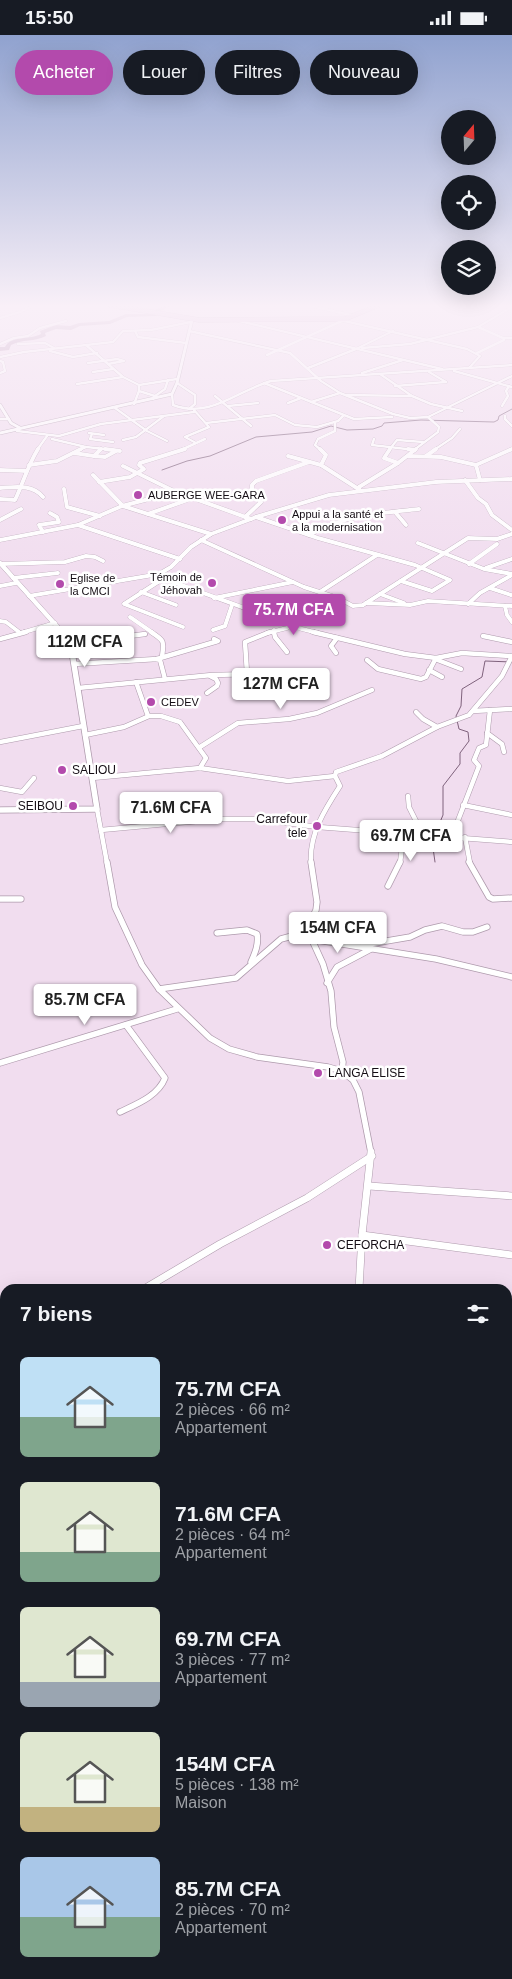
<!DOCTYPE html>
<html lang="fr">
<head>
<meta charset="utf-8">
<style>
	:root { --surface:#171b24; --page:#242831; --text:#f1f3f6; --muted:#9ea1a6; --accent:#b34aac }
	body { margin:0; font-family:Helvetica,sans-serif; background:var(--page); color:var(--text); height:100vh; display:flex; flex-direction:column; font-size:19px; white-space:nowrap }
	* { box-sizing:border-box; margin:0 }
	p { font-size:16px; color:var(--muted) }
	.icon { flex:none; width:28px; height:28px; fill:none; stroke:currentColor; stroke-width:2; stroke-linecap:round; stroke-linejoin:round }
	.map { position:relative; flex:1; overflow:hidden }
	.panel { position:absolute; left:0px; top:1249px; width:512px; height:696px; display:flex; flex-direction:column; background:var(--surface); border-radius:15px 15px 0 0; box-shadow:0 5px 20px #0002 }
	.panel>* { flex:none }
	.banner { position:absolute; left:15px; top:15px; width:482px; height:45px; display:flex; gap:10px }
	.needle { width:32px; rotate:19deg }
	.fabs { position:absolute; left:441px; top:75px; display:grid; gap:10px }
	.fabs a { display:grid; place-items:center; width:55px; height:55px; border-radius:50%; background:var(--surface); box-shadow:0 5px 20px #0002; font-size:25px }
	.price { position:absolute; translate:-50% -42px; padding:0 11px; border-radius:5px; background:#fff; color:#222; font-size:16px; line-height:32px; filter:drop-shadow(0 1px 2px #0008) }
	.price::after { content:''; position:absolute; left:50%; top:30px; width:15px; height:11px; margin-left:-8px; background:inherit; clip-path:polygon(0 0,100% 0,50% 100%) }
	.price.active { background:var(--accent); color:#fff }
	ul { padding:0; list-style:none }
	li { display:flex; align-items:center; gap:15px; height:125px; padding:0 20px }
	li span { display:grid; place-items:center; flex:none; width:140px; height:100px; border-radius:8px; color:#555 }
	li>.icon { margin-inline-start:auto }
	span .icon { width:60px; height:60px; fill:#fffc; stroke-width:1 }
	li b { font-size:21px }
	h2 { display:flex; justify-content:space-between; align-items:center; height:60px; padding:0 20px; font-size:21px }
	.tag { padding:0 18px; border-radius:22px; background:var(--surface); box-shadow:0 5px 20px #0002; font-size:18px; line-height:45px }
	.tag.active { background:var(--accent); color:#fff }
	.status { display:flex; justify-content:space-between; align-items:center; height:35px; padding:0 25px; background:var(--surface); direction:ltr }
	.status svg { height:14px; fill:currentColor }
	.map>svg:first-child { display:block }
</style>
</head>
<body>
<div class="status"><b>15:50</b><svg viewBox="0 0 49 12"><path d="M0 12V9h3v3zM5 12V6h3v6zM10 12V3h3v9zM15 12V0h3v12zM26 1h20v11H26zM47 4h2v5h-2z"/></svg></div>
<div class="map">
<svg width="512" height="1944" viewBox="0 0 512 1944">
	<rect width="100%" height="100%" fill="#f1ddef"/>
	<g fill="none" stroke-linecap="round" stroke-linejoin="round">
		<!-- stream -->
		<g stroke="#7f627c" stroke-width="1">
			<polyline points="162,435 187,426 210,421 256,402 312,397 331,391 347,395 373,394 382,391 384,388 421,385 494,387 498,385 499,381 512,374"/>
			<polyline points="435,827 432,806 443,780 443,751 460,729 460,718 469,706 468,697 459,694 456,681 461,671 462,654 482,642 485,626 512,627"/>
		</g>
		<!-- river -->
		<path fill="#ad86a9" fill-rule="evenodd" d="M165,270H171L159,277L156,281L127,282L110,289L80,291L71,295L56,294L45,298L46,301C35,307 22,304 11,310L9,315L0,316V312H5C11,300 30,305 41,299L40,296L56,290L70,291L79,288L109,286L126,279H153L155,275Z"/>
		<defs>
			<g id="minor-far5">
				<polyline points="311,271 355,281"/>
				<polyline points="510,273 478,292 503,303 512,303"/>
				<polyline points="0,283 20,277 34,270"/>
				<polyline points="235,285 442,334"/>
				<polyline points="340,285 467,314 480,321 469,333"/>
				<polyline points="135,296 138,302 186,308"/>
				<polyline points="189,296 290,318 321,346 340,358 393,379 410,383 428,382 512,341"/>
				<polyline points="0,309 14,303 28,301 40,293 66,286"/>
				<polyline points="18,309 45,308 54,313"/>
				<polyline points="86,310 123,342 139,350 177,344"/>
				<polyline points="362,313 410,309 478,292"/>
				<polyline points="50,316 73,322 97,318"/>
				<polyline points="477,318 504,305"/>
				<polyline points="267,320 344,285"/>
				<polyline points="0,322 24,317 113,307 123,296 151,295 191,287"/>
				<polyline points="0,326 3,327 5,336 0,338"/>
				<polyline points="88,328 117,324 124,326 108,329"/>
				<polyline points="308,333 356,314 393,296"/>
				<polyline points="454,336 512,352"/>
				<polyline points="93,337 113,334"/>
				<polyline points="429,337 446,347"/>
				<polyline points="362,338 403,325"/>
				<polyline points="380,339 412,361"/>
				<polyline points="177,348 195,360 195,369 189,374"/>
				<polyline points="264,348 354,384 392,382"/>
				<polyline points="77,349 123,342"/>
				<polyline points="139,350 139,356 155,361 153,364"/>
				<polyline points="395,351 446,347"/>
				<path d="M172,359L173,370C211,384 236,356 271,346L512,330"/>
				<polyline points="346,360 412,361 431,369 462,376"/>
				<polyline points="155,361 165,354 168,345"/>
				<polyline points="215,361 251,391"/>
				<polyline points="311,367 340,358"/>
				<polyline points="288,368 301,363"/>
				<polyline points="134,369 139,356"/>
				<polyline points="228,371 258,368"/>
				<polyline points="502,371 508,361 506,356 509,351"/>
				<polyline points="115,373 147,396 167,406"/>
				<polyline points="194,375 209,392 185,402 196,408"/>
				<polyline points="505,381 505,384 512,391"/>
				<polyline points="0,384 9,384"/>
				<polyline points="206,388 275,380 295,390 317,392 338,386 344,380"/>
				<polyline points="17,396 59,401 101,389 194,377"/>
				<polyline points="89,398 104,400"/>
				<polyline points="92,399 90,404 113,407"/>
				<polyline points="52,404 86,412 79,415"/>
				<polyline points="374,404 372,410 415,415"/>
				<polyline points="123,405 136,402 164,381"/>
				<polyline points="86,412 115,415"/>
				<polyline points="37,415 47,401"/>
				<polyline points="100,415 101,414"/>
				<polyline points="181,415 205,404"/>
				<polyline points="321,415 315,410 318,404 335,396 335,389"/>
				<polyline points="389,415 397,405 423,407"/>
				<polyline points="414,415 438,397 439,392 428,382"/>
				<polyline points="434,415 452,403 460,394"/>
				<polyline points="509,415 512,414"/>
			</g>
			<g id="minor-far4">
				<polyline points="101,414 94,421 105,422 116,416"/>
				<polyline points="105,414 120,416"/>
				<polyline points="320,414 326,420 321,430 360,455"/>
				<polyline points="390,414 384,423 398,428"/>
				<polyline points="408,414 415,415"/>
				<polyline points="74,418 94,421"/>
				<polyline points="288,421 321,430"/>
				<polyline points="408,421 441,422 476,430 480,445"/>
				<polyline points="426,421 436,414"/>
				<polyline points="29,430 57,426 81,414"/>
				<polyline points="476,430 512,414"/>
				<polyline points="123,431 176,457 251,484"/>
				<polyline points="0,435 27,436"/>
				<polyline points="93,440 123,471 211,499"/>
				<polyline points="465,445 478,463 486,469 492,480 512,495"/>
				<polyline points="99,447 130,442 144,434 139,430 140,428 185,414"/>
				<polyline points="359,452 398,428 416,414"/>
				<path d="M0,453C16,452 32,449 43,462"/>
				<polyline points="64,454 67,472 100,481"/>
				<path d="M0,464L15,465C23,448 28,430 38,414"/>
				<polyline points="395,477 406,490"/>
				<polyline points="148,479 193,463"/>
				<polyline points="245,482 261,467 252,457 252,450 256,446 309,427"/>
				<polyline points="256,482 318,503 415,530 450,545 432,556 401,546"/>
				<polyline points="0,485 21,474"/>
				<polyline points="78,490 122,471 176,457"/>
				<polyline points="43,497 39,490 59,487 57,482 50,478"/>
				<path d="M309,500C343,480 381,478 419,474"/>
				<polyline points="0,505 78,490 180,524"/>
				<polyline points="201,505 304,552 338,563 353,571 363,570 468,503 497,504 512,499"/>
				<polyline points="418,508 484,534 512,539"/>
				<polyline points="1,529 65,527 86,521 95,522 103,526"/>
				<polyline points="469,529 497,509"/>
				<polyline points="486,533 512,524"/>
				<polyline points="160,541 162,543 158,547 124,569 183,592"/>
				<polyline points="13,543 58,538"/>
				<polyline points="162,543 302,594 318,598"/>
				<polyline points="0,551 16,548"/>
				<polyline points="490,553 511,560"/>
				<polyline points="141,557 176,570"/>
				<polyline points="320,557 377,520"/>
				<polyline points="380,559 404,568"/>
				<polyline points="29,561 159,539 171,532 191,512 211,499 256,482 329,460 436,447 512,444"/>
				<polyline points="214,563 293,547"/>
				<polyline points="366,568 410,570 428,566 512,571"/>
				<polyline points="468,569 480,558 512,540"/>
				<polyline points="505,571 507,580 512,587"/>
				<polyline points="130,582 153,598"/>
				<polyline points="0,586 6,587 19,597"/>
				<polyline points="213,595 225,591 232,570"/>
				<polyline points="274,595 274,598"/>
				<polyline points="21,598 55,588"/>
				<polyline points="267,598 287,593 290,590"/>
			</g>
			<g id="minor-far3">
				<path d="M151,597C165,606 164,606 162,622"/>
				<polyline points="274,597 275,602 287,617"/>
				<polyline points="313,597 405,619 436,623 462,618 512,621"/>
				<polyline points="483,601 512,607"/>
				<polyline points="0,604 26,597"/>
				<polyline points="72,616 114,603 145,599"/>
				<polyline points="336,618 331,611 337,603"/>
				<polyline points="157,624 218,606 214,604"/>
				<polyline points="435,624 461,634"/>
				<polyline points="367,625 378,634 421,644 426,642 436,623"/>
				<polyline points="74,629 157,624 160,625 165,644"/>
				<polyline points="429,635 442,642"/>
				<polyline points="247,638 245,607 270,597"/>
				<polyline points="136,647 148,681"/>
				<polyline points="78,653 212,640 293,638"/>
				<polyline points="207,658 217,651 218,648 216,644 210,641"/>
				<polyline points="473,676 512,674"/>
				<polyline points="416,677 423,684 437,692"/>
				<polyline points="487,698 502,709 504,717"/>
				<polyline points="85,700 124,692 149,681 161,681 180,687 206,723 200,733"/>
				<polyline points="0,707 83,691"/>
				<polyline points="200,712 238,688 289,684 317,678 372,655"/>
				<polyline points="92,743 200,733 288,746 335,741"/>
				<polyline points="0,753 22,757 34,743"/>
				<polyline points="408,761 409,772 423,800"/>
				<polyline points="463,770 512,780"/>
				<polyline points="97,774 107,828"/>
				<polyline points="101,795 220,784 255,784 318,792 512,807"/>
				<polyline points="452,801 479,731 474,725 479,713 486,710 490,675"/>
				<polyline points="465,802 470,828"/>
				<path d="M311,828C309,799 325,774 340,751L335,741L336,737L382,721L437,692L469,680L502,641L512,621"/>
				<polyline points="400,828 402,813 400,798"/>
			</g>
			<g id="minor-far2">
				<polyline points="107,827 115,872 142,930 159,954 210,1003 229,1014 257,1022 328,1032 342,1036 353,1045 359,1057 371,1118"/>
				<polyline points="311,827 317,867 316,875 307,894 323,929 331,956 334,992 343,1027 342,1036"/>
				<polyline points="469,827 489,862 493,864 512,863"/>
				<polyline points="388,851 400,827"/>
				<polyline points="0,864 21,864"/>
				<path d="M217,898L247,895L257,899C259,909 255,918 251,927"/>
				<polyline points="363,910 410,902 425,895 442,891 463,897 473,897 487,892"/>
				<polyline points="327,948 337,932 371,914"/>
				<polyline points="159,954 236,943 281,904 292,901 436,924 512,942"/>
				<polyline points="0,1028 177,974"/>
				<path d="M120,1077C137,1069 158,1061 165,1043L126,990"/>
			</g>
			<g id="minor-far1">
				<polyline points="369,1151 512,1161"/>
				<polyline points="362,1200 512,1220"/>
				<polyline points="144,1254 220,1209 307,1163 372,1121"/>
				<polyline points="359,1254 362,1200 371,1117"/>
				<polyline points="0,1339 5,1336"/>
				<polyline points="0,1397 2,1400 0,1402"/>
			</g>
			<g id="minor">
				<polyline points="508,1558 512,1559"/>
				<polyline points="508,1692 512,1696"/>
				<polyline points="508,1734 512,1750"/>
				<polyline points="508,1777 512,1772"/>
			</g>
			<g id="tertiary-far2">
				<polyline points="0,370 11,388 20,393 18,394"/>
				<polyline points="0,398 172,359 177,348 192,285"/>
			</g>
			<polyline id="tertiary-far1" points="0,528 63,598"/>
			<polyline id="tertiary" points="0,775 97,774 72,617 62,597"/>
			<polyline id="primary" points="110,270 199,285 345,284 379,270"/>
		</defs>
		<!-- minor-far5 casing -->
		<use href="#minor-far5" stroke="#ae9aac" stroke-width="3"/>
		<!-- minor-far4 casing -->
		<use href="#minor-far4" stroke="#ae9aac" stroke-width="4.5"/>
		<!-- minor-far3 casing -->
		<use href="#minor-far3" stroke="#ae9aac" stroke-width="5.5"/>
		<!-- minor-far2 casing -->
		<use href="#minor-far2" stroke="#ae9aac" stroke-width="7"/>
		<!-- minor-far1 casing -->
		<use href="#minor-far1" stroke="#ae9aac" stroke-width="8"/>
		<!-- minor casing -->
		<use href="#minor" stroke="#ae9aac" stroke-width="10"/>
		<!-- tertiary-far2 casing -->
		<use href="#tertiary-far2" stroke="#ae9aac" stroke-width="4"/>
		<!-- tertiary-far1 casing -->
		<use href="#tertiary-far1" stroke="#ae9aac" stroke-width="5"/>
		<!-- tertiary casing -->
		<use href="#tertiary" stroke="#ae9aac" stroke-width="7"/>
		<!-- primary casing -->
		<use href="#primary" stroke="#845c81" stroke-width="5"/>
		<!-- minor-far5 -->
		<use href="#minor-far5" stroke="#fff" stroke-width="2.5"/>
		<!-- minor-far4 -->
		<use href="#minor-far4" stroke="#fff" stroke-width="4"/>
		<!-- minor-far3 -->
		<use href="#minor-far3" stroke="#fff" stroke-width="4.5"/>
		<!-- minor-far2 -->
		<use href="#minor-far2" stroke="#fff" stroke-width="5.5"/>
		<!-- minor-far1 -->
		<use href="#minor-far1" stroke="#fff" stroke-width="7"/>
		<!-- minor -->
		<use href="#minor" stroke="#fff" stroke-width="9"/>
		<!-- tertiary-far2 -->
		<use href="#tertiary-far2" stroke="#fff" stroke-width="3"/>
		<!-- tertiary-far1 -->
		<use href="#tertiary-far1" stroke="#fff" stroke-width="4.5"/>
		<!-- tertiary -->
		<use href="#tertiary" stroke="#fff" stroke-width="5.5"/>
		<!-- primary -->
		<use href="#primary" stroke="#dab7d6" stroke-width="4.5"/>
	</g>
	<!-- sky -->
	<linearGradient id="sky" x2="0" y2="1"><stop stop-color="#90a2cf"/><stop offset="0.5" stop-color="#f9f0f8"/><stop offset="1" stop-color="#f9f0f8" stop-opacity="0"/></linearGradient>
	<rect width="512" height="542" fill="url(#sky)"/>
	<!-- markers -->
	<g fill="#b34aac" stroke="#fff" stroke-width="2">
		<circle cx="138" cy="460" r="5"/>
		<circle cx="282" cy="485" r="5"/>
		<circle cx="212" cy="548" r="5"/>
		<circle cx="60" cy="549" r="5"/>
		<circle cx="151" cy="667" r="5"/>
		<circle cx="62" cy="735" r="5"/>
		<circle cx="73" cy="771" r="5"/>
		<circle cx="317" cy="791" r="5"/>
		<circle cx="318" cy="1038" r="5"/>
		<circle cx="327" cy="1210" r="5"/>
	</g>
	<g text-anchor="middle" stroke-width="5" stroke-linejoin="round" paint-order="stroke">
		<!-- far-poi labels -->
		<g font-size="11" fill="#140d14" stroke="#fff" text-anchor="start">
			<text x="148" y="464">AUBERGE WEE-GARA</text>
			<text x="292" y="483">Appui a la santé et<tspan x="292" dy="13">a la modernisation</tspan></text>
			<text x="202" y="546" text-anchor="end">Témoin de<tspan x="202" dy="13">Jéhovah</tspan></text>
			<text x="70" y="547">Eglise de<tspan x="70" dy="13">la CMCI</tspan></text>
			<text x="161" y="671">CEDEV</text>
		</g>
		<!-- poi labels -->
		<g font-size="12" fill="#140d14" stroke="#fff" text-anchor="start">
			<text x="72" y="739">SALIOU</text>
			<text x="63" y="775" text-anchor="end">SEIBOU</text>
			<text x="307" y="788" text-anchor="end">Carrefour<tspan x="307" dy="14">tele</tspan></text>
			<text x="328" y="1042">LANGA ELISE</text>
			<text x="337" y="1214">CEFORCHA</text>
		</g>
	</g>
</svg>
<div class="fabs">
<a><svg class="needle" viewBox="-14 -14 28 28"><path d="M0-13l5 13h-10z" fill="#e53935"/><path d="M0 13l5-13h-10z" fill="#9ea1a6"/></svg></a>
<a><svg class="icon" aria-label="locate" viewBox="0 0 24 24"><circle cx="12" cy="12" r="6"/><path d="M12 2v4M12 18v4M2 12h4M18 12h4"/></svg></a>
<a><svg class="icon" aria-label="layers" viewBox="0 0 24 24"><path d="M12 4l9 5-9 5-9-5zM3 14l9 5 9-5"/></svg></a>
</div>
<b class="price active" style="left:294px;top:601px">75.7M CFA</b>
<b class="price" style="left:85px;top:633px">112M CFA</b>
<b class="price" style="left:281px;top:675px">127M CFA</b>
<b class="price" style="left:171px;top:799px">71.6M CFA</b>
<b class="price" style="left:411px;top:827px">69.7M CFA</b>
<b class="price" style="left:338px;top:919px">154M CFA</b>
<b class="price" style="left:85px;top:991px">85.7M CFA</b>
<div class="banner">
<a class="tag active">Acheter</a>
<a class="tag">Louer</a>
<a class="tag">Filtres</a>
<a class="tag">Nouveau</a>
</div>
<section class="panel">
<h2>7 biens<svg class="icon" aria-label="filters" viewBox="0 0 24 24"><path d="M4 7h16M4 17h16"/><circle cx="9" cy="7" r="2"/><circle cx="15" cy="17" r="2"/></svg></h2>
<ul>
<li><span style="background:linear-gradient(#bfe0f5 60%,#7fa58c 0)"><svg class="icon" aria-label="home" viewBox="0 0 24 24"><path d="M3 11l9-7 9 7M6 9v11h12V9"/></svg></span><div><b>75.7M CFA</b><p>2 pièces · 66 m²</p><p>Appartement</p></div></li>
<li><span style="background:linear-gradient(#dfe7d0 70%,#7fa58c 0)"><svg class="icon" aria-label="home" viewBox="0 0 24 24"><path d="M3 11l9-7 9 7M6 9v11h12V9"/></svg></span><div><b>71.6M CFA</b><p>2 pièces · 64 m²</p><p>Appartement</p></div></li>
<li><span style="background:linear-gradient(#dfe7d0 75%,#9aa5b1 0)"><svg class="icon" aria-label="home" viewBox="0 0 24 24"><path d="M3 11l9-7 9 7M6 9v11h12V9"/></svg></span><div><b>69.7M CFA</b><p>3 pièces · 77 m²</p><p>Appartement</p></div></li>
<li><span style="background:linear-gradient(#dfe7d0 75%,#c2b280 0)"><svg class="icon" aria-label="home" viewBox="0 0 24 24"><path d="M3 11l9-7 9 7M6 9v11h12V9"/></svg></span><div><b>154M CFA</b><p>5 pièces · 138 m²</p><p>Maison</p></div></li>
<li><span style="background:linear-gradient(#a9c7e8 60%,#7fa58c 0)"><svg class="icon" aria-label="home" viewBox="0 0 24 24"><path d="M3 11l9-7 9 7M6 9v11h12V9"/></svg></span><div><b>85.7M CFA</b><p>2 pièces · 70 m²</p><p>Appartement</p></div></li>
</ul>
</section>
</div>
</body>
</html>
